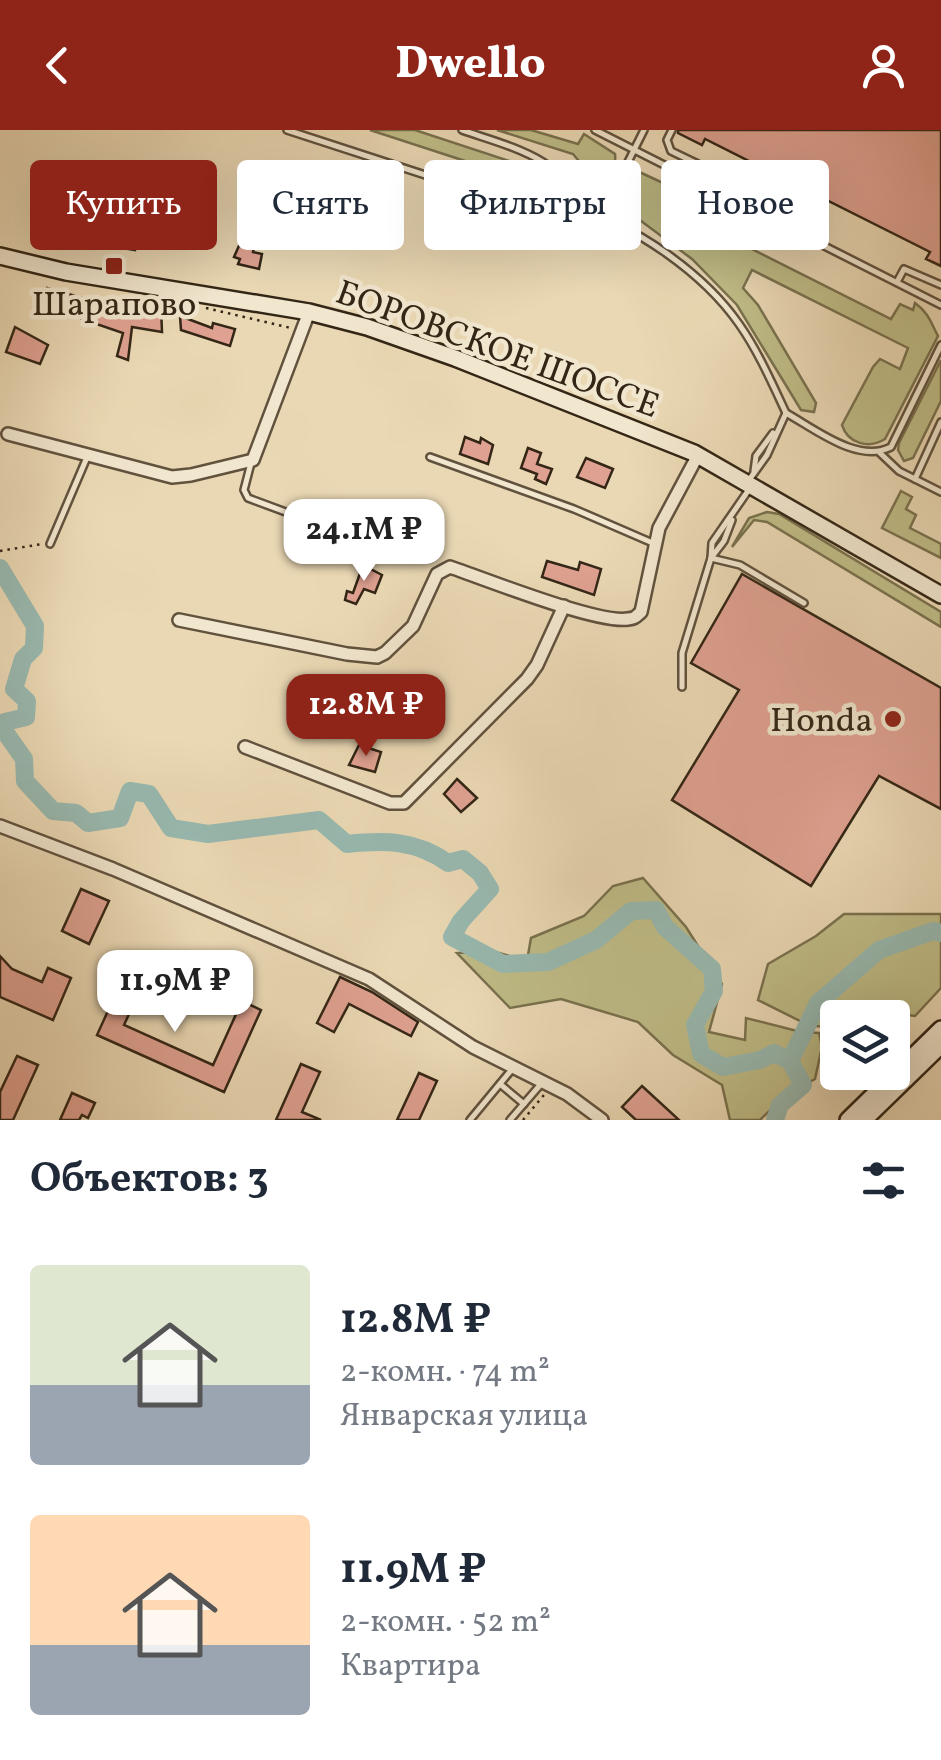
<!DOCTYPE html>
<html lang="ru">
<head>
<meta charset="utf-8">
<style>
	:root { --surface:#fff; --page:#f6f6f7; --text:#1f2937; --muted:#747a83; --accent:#8f2418 }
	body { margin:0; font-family:Vollkorn,serif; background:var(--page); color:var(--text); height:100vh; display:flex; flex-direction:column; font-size:38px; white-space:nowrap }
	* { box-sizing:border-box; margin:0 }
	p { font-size:32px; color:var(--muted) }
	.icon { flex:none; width:55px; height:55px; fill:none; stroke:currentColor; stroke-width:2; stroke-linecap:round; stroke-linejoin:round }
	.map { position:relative; height:990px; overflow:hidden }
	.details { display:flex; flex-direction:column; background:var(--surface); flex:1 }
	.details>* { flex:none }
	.top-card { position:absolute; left:30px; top:30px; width:882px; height:90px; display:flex; gap:20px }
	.controls { position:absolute; left:820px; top:870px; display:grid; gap:20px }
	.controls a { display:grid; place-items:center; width:90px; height:90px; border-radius:10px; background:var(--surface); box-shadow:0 10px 40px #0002; font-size:50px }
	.price { position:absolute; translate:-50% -85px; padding:0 22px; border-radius:20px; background:#fff; color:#222; font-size:32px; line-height:65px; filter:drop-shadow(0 2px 5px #0008) }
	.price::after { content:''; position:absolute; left:50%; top:60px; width:30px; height:22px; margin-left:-15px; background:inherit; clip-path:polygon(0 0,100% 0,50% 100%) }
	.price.selected { background:var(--accent); color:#fff }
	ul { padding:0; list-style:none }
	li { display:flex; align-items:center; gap:30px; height:250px; padding:0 30px }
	li span { display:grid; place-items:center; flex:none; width:280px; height:200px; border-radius:10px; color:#555 }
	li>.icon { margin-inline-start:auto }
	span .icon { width:120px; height:120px; fill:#fffc; stroke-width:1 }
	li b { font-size:42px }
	h2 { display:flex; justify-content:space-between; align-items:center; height:120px; padding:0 30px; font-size:42px }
	.tag { padding:0 35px; border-radius:10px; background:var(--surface); box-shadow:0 10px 40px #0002; font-size:35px; line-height:90px }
	.tag.selected { background:var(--accent); color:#fff }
	header { display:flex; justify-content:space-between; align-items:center; height:130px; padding:0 30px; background:var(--accent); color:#fff; font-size:45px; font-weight:800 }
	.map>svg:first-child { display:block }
</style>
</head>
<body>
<header><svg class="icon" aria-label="back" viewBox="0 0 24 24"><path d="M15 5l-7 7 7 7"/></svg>Dwello<svg class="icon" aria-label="person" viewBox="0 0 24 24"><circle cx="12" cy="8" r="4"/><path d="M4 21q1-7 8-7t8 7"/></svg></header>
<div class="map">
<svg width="941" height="990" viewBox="0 0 941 990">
	<rect width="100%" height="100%" fill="#ead8b4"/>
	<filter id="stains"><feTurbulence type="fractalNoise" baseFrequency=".002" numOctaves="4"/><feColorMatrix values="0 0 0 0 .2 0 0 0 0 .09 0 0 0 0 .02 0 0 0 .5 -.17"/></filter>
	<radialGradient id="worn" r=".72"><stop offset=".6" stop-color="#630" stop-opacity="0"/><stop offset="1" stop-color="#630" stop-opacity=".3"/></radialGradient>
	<!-- green -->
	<g fill="#bfbc87" stroke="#79714e" stroke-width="2.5">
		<polygon points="370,0 415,0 549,44 558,53 551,59"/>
		<path d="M497,0H531L578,14L584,4L615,24C617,42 605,60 589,64L578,55L583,36L573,24Z"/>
		<path d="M633,39L663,53L662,56L672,62L670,68L708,97L891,189L900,174L913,180L915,173C929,183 931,193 938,206L885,309C869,319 848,314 842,295L873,237L880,229L900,239L908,218L752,140L743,158L758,175L816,273L814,282L801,280L737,175L692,129L625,79L617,62L623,47Z"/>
		<polygon points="941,230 941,271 913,328 904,331 898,320 899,313"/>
		<polygon points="901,361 912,367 906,379 916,385 910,398 941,414 941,428 882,398"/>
		<polygon points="767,382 779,384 941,482 941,497 767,392 754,390 732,417 749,388"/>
		<polygon points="643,748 686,797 722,854 709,902 745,910 746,888 801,902 819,903 822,917 815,949 786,965 760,990 730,990 722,955 673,925 638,892 561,869 510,878 457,823 492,821 527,831 531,808 584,786 613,756"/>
		<polygon points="844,784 941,784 941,858 915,886 843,877 824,897 808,895 758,870 768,834 816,806"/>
	</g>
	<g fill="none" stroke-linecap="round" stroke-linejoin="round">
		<!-- river -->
		<g stroke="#98b9b0" stroke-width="18">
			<path d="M0,438L35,496L34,518L23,529L14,559L27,571L26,587L5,592V602L24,629L25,651L53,681L76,683L88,693L120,688L130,661L149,664L171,698L208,704L319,690L347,714C385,710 416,710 448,733L463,729L480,743L490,759L461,791L452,807L503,834L548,832L596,810L631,781L656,780L665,797L712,839L714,861L695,895L701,924L723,937L760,930L774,923L790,931L803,955L780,975L775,990"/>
			<polyline points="790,931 818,873 879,820 933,801 941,803"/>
		</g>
	</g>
	<!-- building -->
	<g fill="#dfa191" stroke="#332616" stroke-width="2.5">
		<polygon points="678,0 941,0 941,136 926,129 930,122 705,9 702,15 678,3"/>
		<polygon points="127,81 151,84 147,109 137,107 135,120 122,118"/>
		<polygon points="242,109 255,112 253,122 262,124 259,139 238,134 240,129 234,127"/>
		<polygon points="47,158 118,178 118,175 141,181 141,175 161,178 162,202 132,197 128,230 117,226 123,203 82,189 87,179 44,169"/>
		<polygon points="180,186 212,198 213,193 235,199 230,216 181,200"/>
		<polygon points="15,197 48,215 40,234 6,222"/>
		<polygon points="465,307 480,313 481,308 493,315 488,334 460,324"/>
		<polygon points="528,318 541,323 537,334 552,339 546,354 535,349 537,344 521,338"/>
		<polygon points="586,328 613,339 605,358 577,347"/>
		<polygon points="547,431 578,440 580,432 601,439 594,465 542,447"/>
		<polygon points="363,435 382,445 375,463 364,459 356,474 345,470 347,461 353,463"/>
		<polygon points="742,444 941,558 941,679 879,646 811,756 672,670 739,560 691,533"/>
		<polygon points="359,615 381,622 375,642 349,635"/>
		<polygon points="457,649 477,668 461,682 444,664"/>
		<polygon points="81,759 109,771 89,814 62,801"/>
		<polygon points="0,826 12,839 42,852 48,838 71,848 53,890 0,867"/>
		<polygon points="132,828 151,836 124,895 213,935 242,871 261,880 224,962 97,905"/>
		<polygon points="340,847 372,862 418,892 411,906 349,874 334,902 317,893"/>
		<polygon points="17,926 38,935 13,990 0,990 0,962"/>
		<polygon points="301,934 320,942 302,982 321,990 276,990"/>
		<polygon points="419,943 437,951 419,990 397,990"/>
		<polygon points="642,956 679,990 636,990 622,977"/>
		<polygon points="72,963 95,973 88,988 82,985 79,990 60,990"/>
	</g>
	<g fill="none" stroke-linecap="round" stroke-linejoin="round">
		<defs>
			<g id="lane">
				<path d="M287,0L536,81C548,80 563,78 575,80C633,92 705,145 739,194C758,221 772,253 786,283"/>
				<path d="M462,0C497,13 578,30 572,80"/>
				<polyline points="595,0 941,175"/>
				<polyline points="672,0 667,10 671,21 698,34 691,47"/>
				<polyline points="600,88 644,0"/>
				<polyline points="897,152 904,139 941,155"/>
				<path d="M786,283C815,299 858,334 891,317L941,215"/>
				<polyline points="880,323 899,341 941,362"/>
				<polyline points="430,327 574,379 655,414"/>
				<polyline points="251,333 244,360 248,368 388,420"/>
				<polyline points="754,341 756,326 773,303"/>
				<polyline points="915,349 941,292"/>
				<polyline points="749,350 767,325 786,283"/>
				<polyline points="50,414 88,325"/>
				<polyline points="711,428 740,435 804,473"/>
				<polyline points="711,428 724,411 732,390"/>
				<polyline points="682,557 682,523 711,428 712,413 750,358"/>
				<polyline points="500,954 524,974"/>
				<polyline points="470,990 513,938"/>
				<polyline points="510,990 541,954"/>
			</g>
			<g id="street">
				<polyline points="8,304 172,347 191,345 253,330 309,182"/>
				<path d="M179,490L347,524L377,527L385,523L413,496L437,444L450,437C485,449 598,494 628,489C636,488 635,487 641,482L659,398L698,325"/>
				<polyline points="245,617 390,673 404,673 527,549 537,535 564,476"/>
				<polyline points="0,696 113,739 369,849 473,917 567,964 602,990"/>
			</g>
			<g id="secondary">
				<polyline points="0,126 66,142 309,182 367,197 455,228 694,323 941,465"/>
				<polyline points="848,990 941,899"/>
				<polyline points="864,990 941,915"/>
			</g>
		</defs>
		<!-- lane casing -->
		<use href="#lane" stroke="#61523e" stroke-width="10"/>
		<!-- street casing -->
		<use href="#street" stroke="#61523e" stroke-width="16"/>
		<!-- secondary casing -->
		<use href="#secondary" stroke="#332616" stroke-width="20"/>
		<!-- path -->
		<g stroke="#332616" stroke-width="2.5" stroke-dasharray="2.5 5" stroke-linecap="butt">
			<polyline points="206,178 291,198"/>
			<polyline points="0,421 42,414"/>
			<polyline points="523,990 544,965"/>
		</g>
		<!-- lane -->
		<use href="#lane" stroke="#f1e6ce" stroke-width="5"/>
		<!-- street -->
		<use href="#street" stroke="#f1e6ce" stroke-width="11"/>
		<!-- secondary -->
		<use href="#secondary" stroke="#f1e6ce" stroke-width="15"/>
	</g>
	<!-- markers -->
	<g fill="#8f2418" stroke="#f1e6ce" stroke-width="4">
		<rect x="104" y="126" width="20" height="20" rx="5"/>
		<circle cx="893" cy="589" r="10"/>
	</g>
	<g text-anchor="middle" stroke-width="9" stroke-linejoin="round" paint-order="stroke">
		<!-- poi labels -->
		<g font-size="35" fill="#332616" stroke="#f1e6ce">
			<text x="114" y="185">Шарапово</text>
			<text x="873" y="601" text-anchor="end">Honda</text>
		</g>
		<!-- street labels -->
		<g font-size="35" fill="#332616" stroke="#f1e6ce">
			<text transform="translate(498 218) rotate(20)" y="12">БОРОВСКОЕ ШОССЕ</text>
		</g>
	</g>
	<rect width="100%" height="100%" filter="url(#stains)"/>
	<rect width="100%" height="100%" fill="url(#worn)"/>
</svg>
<div class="controls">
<a><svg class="icon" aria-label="layers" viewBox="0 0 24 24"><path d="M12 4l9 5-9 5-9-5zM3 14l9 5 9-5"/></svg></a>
</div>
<b class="price" style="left:364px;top:454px">24.1M ₽</b>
<b class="price selected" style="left:366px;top:629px">12.8M ₽</b>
<b class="price" style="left:175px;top:905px">11.9M ₽</b>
<div class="top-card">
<a class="tag selected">Купить</a>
<a class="tag">Снять</a>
<a class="tag">Фильтры</a>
<a class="tag">Новое</a>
</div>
</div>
<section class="details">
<h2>Объектов: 3<svg class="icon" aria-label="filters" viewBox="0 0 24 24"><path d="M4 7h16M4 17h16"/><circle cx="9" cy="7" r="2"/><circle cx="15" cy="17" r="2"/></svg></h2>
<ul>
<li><span style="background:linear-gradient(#dfe7d0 60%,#9aa5b1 0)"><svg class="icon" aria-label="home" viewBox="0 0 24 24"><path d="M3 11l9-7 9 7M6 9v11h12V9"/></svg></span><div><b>12.8M ₽</b><p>2-комн. · 74 m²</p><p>Январская улица</p></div></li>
<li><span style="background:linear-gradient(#ffd9b3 65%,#9aa5b1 0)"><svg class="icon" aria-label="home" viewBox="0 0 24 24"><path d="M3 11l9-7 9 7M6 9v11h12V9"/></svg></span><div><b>11.9M ₽</b><p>2-комн. · 52 m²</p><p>Квартира</p></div></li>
</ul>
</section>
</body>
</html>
